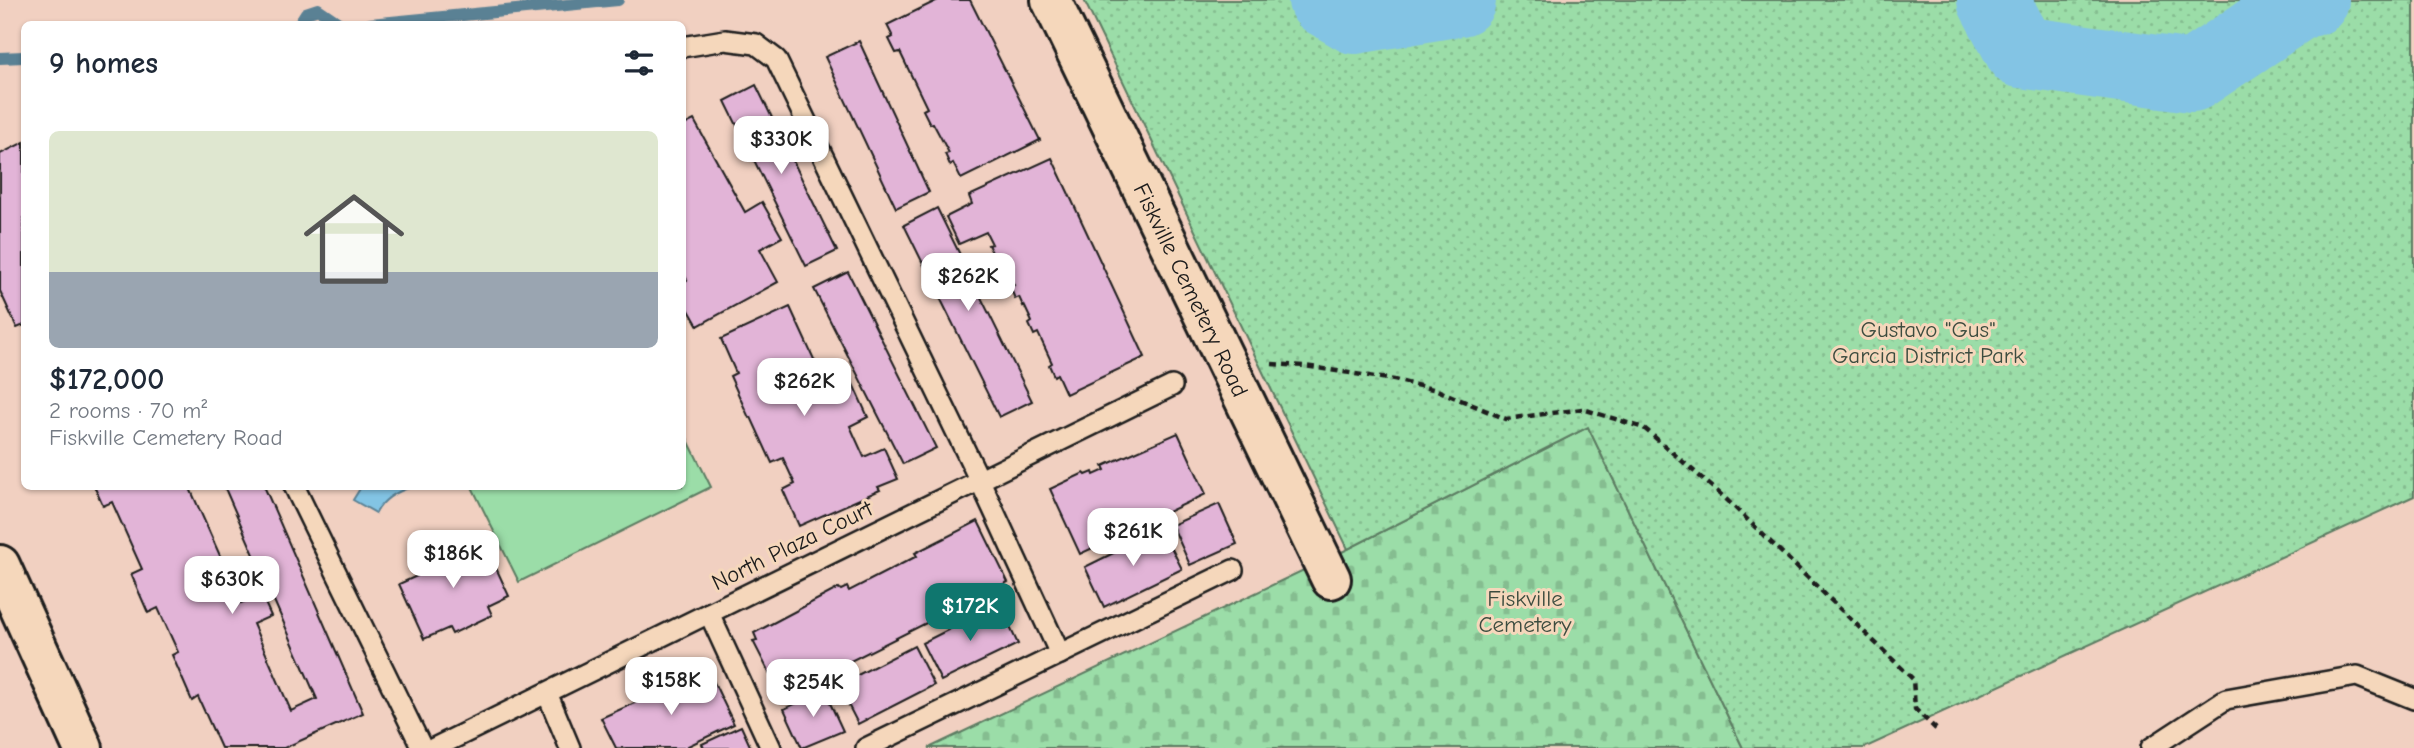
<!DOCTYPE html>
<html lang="en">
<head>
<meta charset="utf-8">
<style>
	:root { --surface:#fff; --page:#f6f6f7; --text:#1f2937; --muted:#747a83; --line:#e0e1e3; --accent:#0f766e }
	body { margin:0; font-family:"Comic Neue",sans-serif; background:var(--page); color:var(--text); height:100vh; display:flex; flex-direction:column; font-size:26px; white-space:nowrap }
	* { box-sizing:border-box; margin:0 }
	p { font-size:23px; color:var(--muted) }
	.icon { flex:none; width:38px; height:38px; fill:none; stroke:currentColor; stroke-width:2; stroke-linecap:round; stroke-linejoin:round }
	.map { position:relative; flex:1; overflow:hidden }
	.side { position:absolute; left:21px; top:21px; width:665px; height:469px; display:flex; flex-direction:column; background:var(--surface); border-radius:10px; box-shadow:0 2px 5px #0004 }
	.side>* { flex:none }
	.price { position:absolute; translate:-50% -60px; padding:0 16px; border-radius:14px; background:#fff; color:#222; font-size:23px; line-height:46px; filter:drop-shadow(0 2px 4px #0008) }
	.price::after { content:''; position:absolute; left:50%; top:42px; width:21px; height:16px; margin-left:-10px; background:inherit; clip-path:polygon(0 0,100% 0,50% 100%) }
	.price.current { background:var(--accent); color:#fff }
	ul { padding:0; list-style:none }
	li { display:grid; align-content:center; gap:14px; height:371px; padding:0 28px }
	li+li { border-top:2px solid var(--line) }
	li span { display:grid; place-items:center; height:217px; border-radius:10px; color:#555 }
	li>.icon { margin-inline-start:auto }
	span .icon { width:126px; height:126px; fill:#fffc; stroke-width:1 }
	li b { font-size:30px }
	h2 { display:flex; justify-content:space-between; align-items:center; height:84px; padding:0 28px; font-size:30px }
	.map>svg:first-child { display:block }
</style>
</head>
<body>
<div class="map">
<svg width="2414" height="748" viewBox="0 0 2414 748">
	<defs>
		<pattern id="cemetery-stones" width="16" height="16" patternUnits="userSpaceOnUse" patternTransform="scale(1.75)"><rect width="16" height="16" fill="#9bdda8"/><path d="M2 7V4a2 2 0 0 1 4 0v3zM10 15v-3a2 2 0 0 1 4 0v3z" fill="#85bd90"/></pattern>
		<pattern id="park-dots" width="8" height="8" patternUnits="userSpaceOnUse" patternTransform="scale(1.75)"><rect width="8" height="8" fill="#9bdda8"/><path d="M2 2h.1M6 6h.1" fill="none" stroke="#85bd90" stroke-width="1.8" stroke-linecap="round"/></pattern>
	</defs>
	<rect width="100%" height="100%" fill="#f1d0c1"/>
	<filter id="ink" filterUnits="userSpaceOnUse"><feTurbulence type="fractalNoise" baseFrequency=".0143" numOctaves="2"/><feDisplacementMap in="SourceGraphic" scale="14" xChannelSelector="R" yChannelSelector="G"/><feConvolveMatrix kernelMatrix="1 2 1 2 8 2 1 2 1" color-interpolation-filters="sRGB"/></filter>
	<g filter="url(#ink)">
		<!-- grass -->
		<polygon fill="#9bdda8" stroke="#5c7c62" stroke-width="2" points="683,430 711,487 519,582 472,487 682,486"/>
		<!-- cemetery -->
		<polygon fill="url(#cemetery-stones)" stroke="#5c7c62" stroke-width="2" points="1588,427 1743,748 929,748 1348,549"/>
		<!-- park -->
		<polygon fill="url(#park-dots)" stroke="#5c7c62" stroke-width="2" points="1084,0 2414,0 2414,496 1864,748 1743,748 1588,427 1348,549"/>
		<!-- water -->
		<path fill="#83c4e4" stroke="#5a8194" stroke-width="2" d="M361,487V486L412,487C398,491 383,499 376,513L353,500Z"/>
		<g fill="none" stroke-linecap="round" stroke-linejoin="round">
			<!-- stream -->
			<g stroke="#5a8194" stroke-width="12">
				<polyline points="299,24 306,13 318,9 340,24"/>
				<polyline points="370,24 618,0"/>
				<polyline points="0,58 24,57"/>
			</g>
			<!-- river -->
			<g stroke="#83c4e4" stroke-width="72">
				<polyline points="1324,0 1355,18 1460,0"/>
				<polyline points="1993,0 2021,52 2192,76 2302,2 2313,0"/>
			</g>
		</g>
		<!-- building -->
		<g fill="#e2b4d7" stroke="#1c1c1c" stroke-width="2">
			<polygon points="938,0 970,0 1040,140 961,179 953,163 950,165 945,154 949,153 933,123 930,124 923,110 927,108 900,52 896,53 889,39 893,37 887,25"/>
			<polygon points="859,41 929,192 896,208 825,57"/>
			<polygon points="756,85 837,251 806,266 725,101"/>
			<polygon points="694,120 745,212 762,202 782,237 760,249 778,282 698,326 682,298 682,283 687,280 682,271 682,126"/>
			<polygon points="24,142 24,327 24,325 17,328 0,291 0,154"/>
			<polygon points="1052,158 1145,357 1066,394 1057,374 1054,376 1049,365 1052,363 1038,333 1034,335 1029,324 1032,322 1024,305 1023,306 1019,297 1015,299 1010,287 1014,285 1005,267 1003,269 997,255 994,256 988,245 992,244 986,232 959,244 946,217 972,204 969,196"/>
			<polygon points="937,208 1032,401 999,417 904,225"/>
			<polygon points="848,272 936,448 903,464 814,289"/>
			<polygon points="790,307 822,377 824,376 828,382 848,373 868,417 850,426 864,457 884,448 898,479 878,487 880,490 799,526 783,490 795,484 783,458 772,463 751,417 749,418 730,376 736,373 721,339"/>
			<polygon points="1178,433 1206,494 1140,525 1145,536 1131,542 1127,532 1080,554 1050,489 1084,473 1086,475 1093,472 1094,475 1105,470 1103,466"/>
			<polygon points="94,486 189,486 241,603 261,594 271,616 253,624 291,711 317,699 224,486 264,486 363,713 284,748 221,748 198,697 192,701 172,655 178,652 158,608 148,613 131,574 142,569 112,502 103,506"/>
			<polygon points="1219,504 1237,544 1190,565 1172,525"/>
			<polygon points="978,521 1008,582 781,696 753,641 757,640 754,633 839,588 841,590 847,587 849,591 917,556 915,553"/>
			<polygon points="1162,529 1182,569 1104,607 1085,567"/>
			<polygon points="463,542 468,552 485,544 509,596 488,606 492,615 452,634 449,628 424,639 399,584 417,576 412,565"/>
			<polygon points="999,604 1018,644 941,681 922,643"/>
			<polygon points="914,646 934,685 858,724 838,685"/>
			<polygon points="708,670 734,724 688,746 689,748 616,748 601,718"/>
			<polygon points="824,690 843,731 802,748 784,709"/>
			<polygon points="741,726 751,748 704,748 702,744"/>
		</g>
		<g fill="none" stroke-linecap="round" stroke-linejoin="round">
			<defs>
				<g id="service">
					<polyline points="682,47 725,40 756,44 776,59 980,481 1060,654"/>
					<polyline points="294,486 422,748"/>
					<polyline points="709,613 771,748"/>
					<polyline points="547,693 570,748"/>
					<polyline points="434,748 1172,386"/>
					<polyline points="866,748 1233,570"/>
					<polyline points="2151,748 2226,699 2357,676 2414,699"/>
				</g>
				<g id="minor">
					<path id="s1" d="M1051,0L1331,579"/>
					<polyline points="0,565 83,748"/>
				</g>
			</defs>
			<!-- service casing -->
			<use href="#service" stroke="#1c1c1c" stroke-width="24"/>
			<!-- minor casing -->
			<use href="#minor" stroke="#1c1c1c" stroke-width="44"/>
			<!-- path -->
			<polyline stroke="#1c1c1c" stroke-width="4.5" stroke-dasharray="7 5" stroke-linecap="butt" points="1272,364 1305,366 1394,380 1437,390 1506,419 1583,409 1644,428 1726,499 1913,679 1915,709 1936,729"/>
			<!-- service -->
			<use href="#service" stroke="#f5d7bb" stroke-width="19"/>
			<!-- minor -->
			<use href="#minor" stroke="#f5d7bb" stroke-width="38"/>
		</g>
	</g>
	<g text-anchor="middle" stroke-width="6" stroke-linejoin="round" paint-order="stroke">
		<!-- street labels -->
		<g font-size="23" fill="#1c1c1c" stroke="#f5d7bb">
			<text dy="8" stroke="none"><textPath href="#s1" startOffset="322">Fiskville Cemetery Road</textPath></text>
			<text transform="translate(792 545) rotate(-26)" y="8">North Plaza Court</text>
		</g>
		<!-- park labels -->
		<g font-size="23" fill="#3c4c3f" stroke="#f5d7bb">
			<text x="1928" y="337">Gustavo "Gus"<tspan x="1928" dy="26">Garcia District Park</tspan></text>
			<text x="1525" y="606">Fiskville<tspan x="1525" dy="26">Cemetery</tspan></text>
		</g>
	</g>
</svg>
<b class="price" style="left:781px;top:176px">$330K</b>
<b class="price" style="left:968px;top:313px">$262K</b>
<b class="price" style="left:804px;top:418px">$262K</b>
<b class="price" style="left:1133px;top:568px">$261K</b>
<b class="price" style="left:453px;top:590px">$186K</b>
<b class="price" style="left:232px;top:616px">$630K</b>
<b class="price current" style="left:970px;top:643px">$172K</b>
<b class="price" style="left:671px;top:717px">$158K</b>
<b class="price" style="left:813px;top:719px">$254K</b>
<section class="side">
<h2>9 homes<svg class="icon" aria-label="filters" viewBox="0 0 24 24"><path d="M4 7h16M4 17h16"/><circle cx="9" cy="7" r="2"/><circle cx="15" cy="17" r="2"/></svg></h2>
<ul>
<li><span style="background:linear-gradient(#dfe7d0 65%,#9aa5b1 0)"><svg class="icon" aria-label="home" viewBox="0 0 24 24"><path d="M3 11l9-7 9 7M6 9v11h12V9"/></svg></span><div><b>$172,000</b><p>2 rooms · 70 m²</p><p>Fiskville Cemetery Road</p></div></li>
</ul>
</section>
</div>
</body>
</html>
